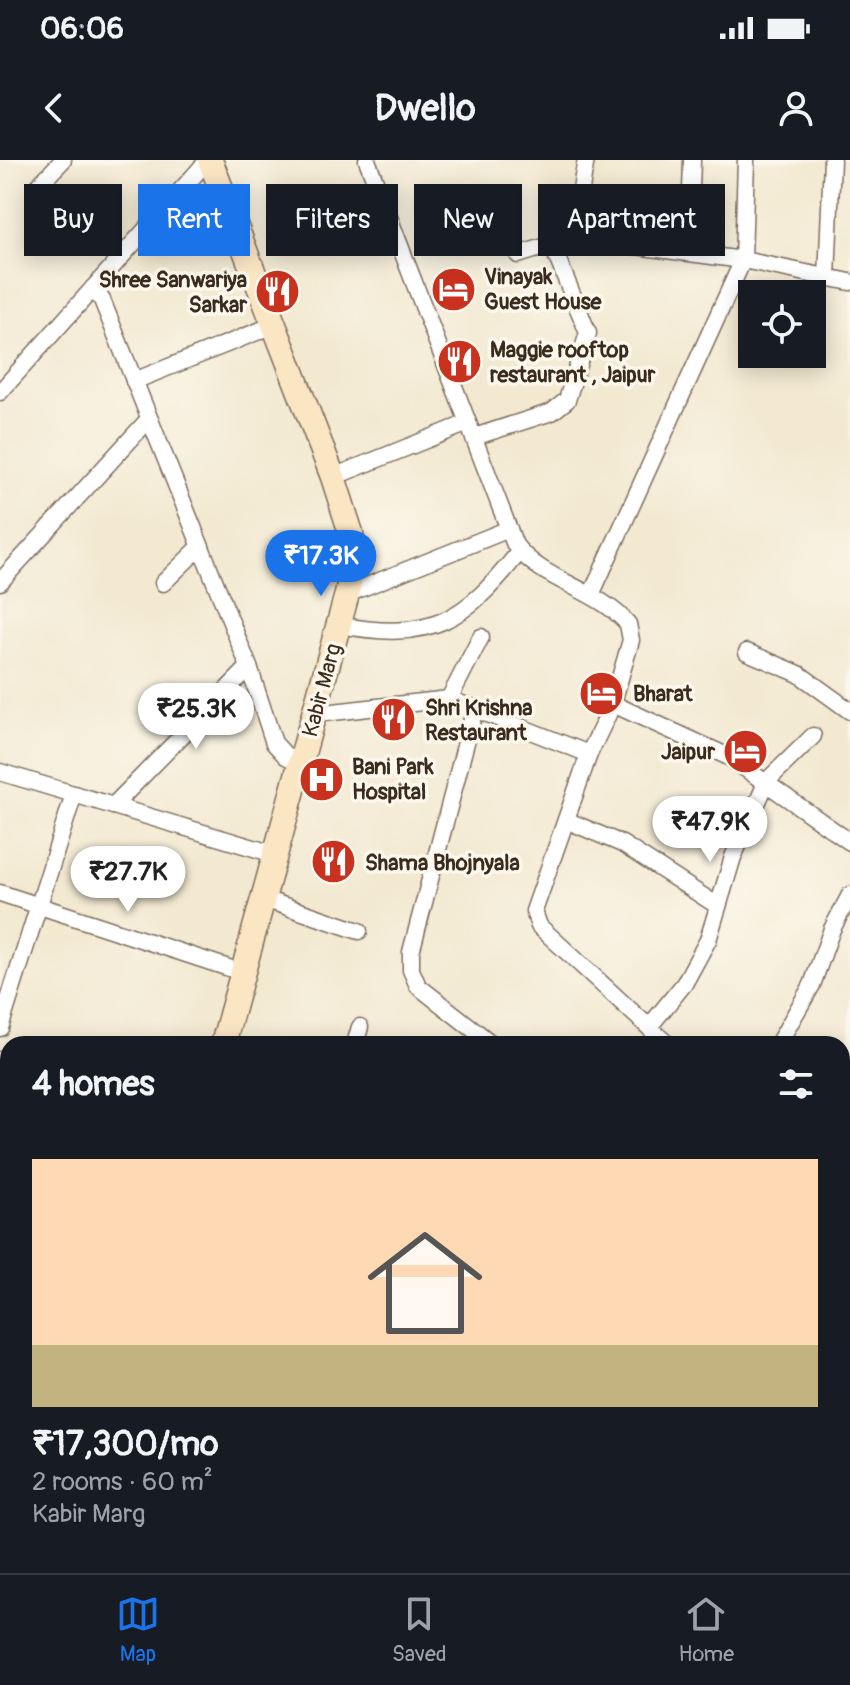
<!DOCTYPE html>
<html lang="en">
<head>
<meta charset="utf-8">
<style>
	:root { --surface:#171b24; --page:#242831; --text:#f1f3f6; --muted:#9ea1a6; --line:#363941; --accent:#1a73e8 }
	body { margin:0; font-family:Pangolin,sans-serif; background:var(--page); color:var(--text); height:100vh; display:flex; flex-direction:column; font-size:30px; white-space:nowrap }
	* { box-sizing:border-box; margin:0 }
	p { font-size:26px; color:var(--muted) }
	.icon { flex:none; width:44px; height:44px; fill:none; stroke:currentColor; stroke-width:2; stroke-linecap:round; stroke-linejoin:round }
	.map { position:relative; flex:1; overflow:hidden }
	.panel { position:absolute; left:0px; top:876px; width:850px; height:538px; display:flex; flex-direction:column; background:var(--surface); border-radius:24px 24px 0 0; box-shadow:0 4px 20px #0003 }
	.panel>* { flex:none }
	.top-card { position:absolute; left:24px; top:24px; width:802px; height:72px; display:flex; gap:16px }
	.fabs { position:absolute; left:738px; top:120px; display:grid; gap:16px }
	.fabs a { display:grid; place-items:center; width:88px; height:88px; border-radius:0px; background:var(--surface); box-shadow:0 4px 20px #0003; font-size:40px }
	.price { position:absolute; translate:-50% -68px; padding:0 18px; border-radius:28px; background:#fff; color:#222; font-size:26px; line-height:52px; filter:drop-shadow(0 2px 4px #0008) }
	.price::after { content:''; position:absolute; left:50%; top:48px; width:24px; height:18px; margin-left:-12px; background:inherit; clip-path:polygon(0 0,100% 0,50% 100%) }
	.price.selected { background:var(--accent); color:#fff }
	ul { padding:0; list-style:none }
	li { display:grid; align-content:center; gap:16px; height:424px; padding:0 32px }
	li span { display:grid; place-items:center; height:248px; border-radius:0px; color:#555 }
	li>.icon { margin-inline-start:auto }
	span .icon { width:144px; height:144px; fill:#fffc; stroke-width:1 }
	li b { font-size:34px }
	h2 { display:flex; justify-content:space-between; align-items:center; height:96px; padding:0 32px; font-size:34px }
	.chip { padding:0 28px; border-radius:0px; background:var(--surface); box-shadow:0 4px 20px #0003; font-size:28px; line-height:72px }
	.chip.selected { background:var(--accent); color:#fff }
	.status { display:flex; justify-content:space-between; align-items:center; height:56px; padding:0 40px; background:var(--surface); direction:ltr }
	.status svg { height:22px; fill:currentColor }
	header { display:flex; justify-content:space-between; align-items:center; height:104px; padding:0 32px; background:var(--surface); font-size:36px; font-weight:800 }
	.dock { display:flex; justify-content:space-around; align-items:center; height:112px; border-top:2px solid var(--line); background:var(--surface); font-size:22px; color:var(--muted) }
	.dock a { display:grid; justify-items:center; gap:4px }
	.dock .selected { color:var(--accent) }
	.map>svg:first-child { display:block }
</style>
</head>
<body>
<div class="status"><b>06:06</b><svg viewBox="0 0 49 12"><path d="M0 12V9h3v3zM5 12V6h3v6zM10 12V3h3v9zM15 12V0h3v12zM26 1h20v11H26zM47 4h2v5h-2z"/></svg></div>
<header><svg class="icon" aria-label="back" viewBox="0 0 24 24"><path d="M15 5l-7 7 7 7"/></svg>Dwello<svg class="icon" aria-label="person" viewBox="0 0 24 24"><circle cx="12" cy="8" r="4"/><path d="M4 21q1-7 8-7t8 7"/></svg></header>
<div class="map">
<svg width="850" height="1413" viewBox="0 0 850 1413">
	<rect width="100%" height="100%" fill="#fbf7ec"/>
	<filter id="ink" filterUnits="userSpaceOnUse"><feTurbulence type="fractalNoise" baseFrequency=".0125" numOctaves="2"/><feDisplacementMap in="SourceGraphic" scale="16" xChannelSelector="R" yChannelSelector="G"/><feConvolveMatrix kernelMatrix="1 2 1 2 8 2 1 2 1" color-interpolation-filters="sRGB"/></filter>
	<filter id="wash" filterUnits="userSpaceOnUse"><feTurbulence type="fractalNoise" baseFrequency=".006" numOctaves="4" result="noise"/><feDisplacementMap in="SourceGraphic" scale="32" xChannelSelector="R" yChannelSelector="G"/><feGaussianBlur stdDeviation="1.8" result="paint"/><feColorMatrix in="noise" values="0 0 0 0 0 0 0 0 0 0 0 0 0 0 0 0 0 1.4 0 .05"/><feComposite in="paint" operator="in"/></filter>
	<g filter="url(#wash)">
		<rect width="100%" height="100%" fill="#f3e9d1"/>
		<!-- industrial -->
		<polygon fill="#d2bec3" points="850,1168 850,1413 602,1413 609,1406 842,1406 842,1176"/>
	</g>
	<g filter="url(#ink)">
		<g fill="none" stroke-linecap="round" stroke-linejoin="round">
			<defs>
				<g id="street">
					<path d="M367,0L515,385C543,422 597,428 628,464L631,480L611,549"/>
					<path d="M586,0C581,26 572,66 597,81L743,100L850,122"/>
					<polyline points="40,24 63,0"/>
					<polyline points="689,92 692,0"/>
					<polyline points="518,95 586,74"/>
					<polyline points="827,118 832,0"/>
					<polyline points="93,128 102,140 249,507 274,583 286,596 302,604"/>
					<polyline points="134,221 274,165"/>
					<polyline points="0,232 208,0"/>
					<polyline points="474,277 552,252 567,240 588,173 552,85"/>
					<polyline points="333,317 468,263"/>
					<polyline points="0,422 149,259"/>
					<polyline points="163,423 201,386"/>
					<polyline points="347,434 509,369"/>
					<polyline points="591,435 743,100 746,0"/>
					<path d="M339,465C431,482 464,462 520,391"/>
					<polyline points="747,492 799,514 850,551"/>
					<polyline points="449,539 481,477"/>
					<polyline points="475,548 411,792 411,810 418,826 492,884"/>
					<polyline points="315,554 449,539 589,594"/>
					<polyline points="0,612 277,695"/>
					<polyline points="113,646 249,507"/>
					<polyline points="566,660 622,684 718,746"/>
					<polyline points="0,733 244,813"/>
					<polyline points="264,739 359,771"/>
					<polyline points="649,867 684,824 708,780 733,697 767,621 813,576"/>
					<polyline points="0,868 74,634"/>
					<polyline points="355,884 360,867"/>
					<polyline points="667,884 539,766 534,751 589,594 613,544 729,597 850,682"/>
					<polyline points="778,884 812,825 832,769 850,735"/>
					<polyline points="0,900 8,902"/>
					<polyline points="842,1094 850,1102"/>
				</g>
				<polyline id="secondary" points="210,0 333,317 351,373 353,402 347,434 223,884"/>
				<g id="primary">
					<polyline points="842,1135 850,1128"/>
					<polyline points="0,1373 8,1373"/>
					<polyline points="0,1397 8,1397"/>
					<polyline points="303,1406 517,1413"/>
					<polyline points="536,1413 551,1406"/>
				</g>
			</defs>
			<!-- street casing -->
			<use href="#street" stroke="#7b6d5d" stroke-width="19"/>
			<!-- secondary casing -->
			<use href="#secondary" stroke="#7b6d5d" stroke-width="27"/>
			<!-- primary casing -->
			<use href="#primary" stroke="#7b6d5d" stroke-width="29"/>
			<!-- street -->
			<use href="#street" stroke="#fff" stroke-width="16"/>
			<!-- secondary -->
			<use href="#secondary" stroke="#fbe6c4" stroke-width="24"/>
			<!-- primary -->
			<use href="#primary" stroke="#f5c16b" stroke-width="26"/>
		</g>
	</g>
	<!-- icons -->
	<defs>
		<symbol id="hotel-disc" viewBox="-11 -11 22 22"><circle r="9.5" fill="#c8321e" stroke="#fbf7ec"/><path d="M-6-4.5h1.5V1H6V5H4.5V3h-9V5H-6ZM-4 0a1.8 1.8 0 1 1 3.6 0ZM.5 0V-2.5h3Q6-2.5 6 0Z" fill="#fff"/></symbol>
		<symbol id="restaurant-disc" viewBox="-11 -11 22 22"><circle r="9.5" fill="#c8321e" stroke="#fbf7ec"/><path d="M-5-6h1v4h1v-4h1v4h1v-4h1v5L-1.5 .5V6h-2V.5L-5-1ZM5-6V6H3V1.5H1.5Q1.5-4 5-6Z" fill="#fff"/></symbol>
		<symbol id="hospital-disc" viewBox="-11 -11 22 22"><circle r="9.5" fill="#c8321e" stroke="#fbf7ec"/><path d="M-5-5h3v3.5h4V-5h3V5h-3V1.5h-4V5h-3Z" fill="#fff"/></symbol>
	</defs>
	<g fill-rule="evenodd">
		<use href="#hotel-disc" x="428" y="104" width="51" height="51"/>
		<use href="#restaurant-disc" x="252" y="106" width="51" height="51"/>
		<use href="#restaurant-disc" x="434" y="176" width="51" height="51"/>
		<use href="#hotel-disc" x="576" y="508" width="51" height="51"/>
		<use href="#restaurant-disc" x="368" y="534" width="51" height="51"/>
		<use href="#hotel-disc" x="720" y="566" width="51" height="51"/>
		<use href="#hospital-disc" x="296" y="594" width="51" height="51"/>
		<use href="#restaurant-disc" x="308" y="676" width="51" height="51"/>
	</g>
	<g text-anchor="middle" stroke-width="7" stroke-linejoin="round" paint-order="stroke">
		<!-- poi labels -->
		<g font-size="22" font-weight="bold" fill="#3b2a1e" stroke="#fbf7ec" text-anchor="start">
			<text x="484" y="124">Vinayak<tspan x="484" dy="25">Guest House</tspan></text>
			<text x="247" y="127" text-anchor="end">Shree Sanwariya<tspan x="247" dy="25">Sarkar</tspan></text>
			<text x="490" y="197">Maggie rooftop<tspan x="490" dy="25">restaurant , Jaipur</tspan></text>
			<text x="633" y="541">Bharat</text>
			<text x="425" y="555">Shri Krishna<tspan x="425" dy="25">Restaurant</tspan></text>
			<text x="715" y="599" text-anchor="end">Jaipur</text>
			<text x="352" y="614">Bani Park<tspan x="352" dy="25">Hospital</tspan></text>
			<text x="365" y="710">Shama Bhojnyala</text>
		</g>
		<!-- street labels -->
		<g font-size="22" fill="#3b2a1e" stroke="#fbf7ec">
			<text transform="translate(321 530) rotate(-75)" y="8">Kabir Marg</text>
		</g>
	</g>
</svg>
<div class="fabs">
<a><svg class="icon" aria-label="locate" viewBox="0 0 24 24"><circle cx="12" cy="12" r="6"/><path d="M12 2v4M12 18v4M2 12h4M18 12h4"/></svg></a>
</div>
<b class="price selected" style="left:321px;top:438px">₹17.3K</b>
<b class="price" style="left:196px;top:591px">₹25.3K</b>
<b class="price" style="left:710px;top:704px">₹47.9K</b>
<b class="price" style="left:128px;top:754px">₹27.7K</b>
<div class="top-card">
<a class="chip">Buy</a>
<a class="chip selected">Rent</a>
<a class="chip">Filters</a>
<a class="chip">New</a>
<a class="chip">Apartment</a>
</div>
<section class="panel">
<h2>4 homes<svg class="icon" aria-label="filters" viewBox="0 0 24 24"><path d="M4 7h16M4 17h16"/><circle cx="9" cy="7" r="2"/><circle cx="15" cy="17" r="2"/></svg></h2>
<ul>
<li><span style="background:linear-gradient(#ffd9b3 75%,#c2b280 0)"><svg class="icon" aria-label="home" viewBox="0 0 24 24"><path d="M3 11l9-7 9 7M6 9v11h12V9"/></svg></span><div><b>₹17,300/mo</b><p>2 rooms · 60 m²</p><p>Kabir Marg</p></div></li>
</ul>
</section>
</div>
<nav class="dock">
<a class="selected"><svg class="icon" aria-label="map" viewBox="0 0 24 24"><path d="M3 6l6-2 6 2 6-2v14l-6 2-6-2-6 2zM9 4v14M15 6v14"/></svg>Map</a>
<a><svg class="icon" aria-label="saved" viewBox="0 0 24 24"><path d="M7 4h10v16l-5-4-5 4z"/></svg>Saved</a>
<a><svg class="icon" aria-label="home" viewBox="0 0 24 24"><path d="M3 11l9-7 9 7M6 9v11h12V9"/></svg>Home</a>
</nav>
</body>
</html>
